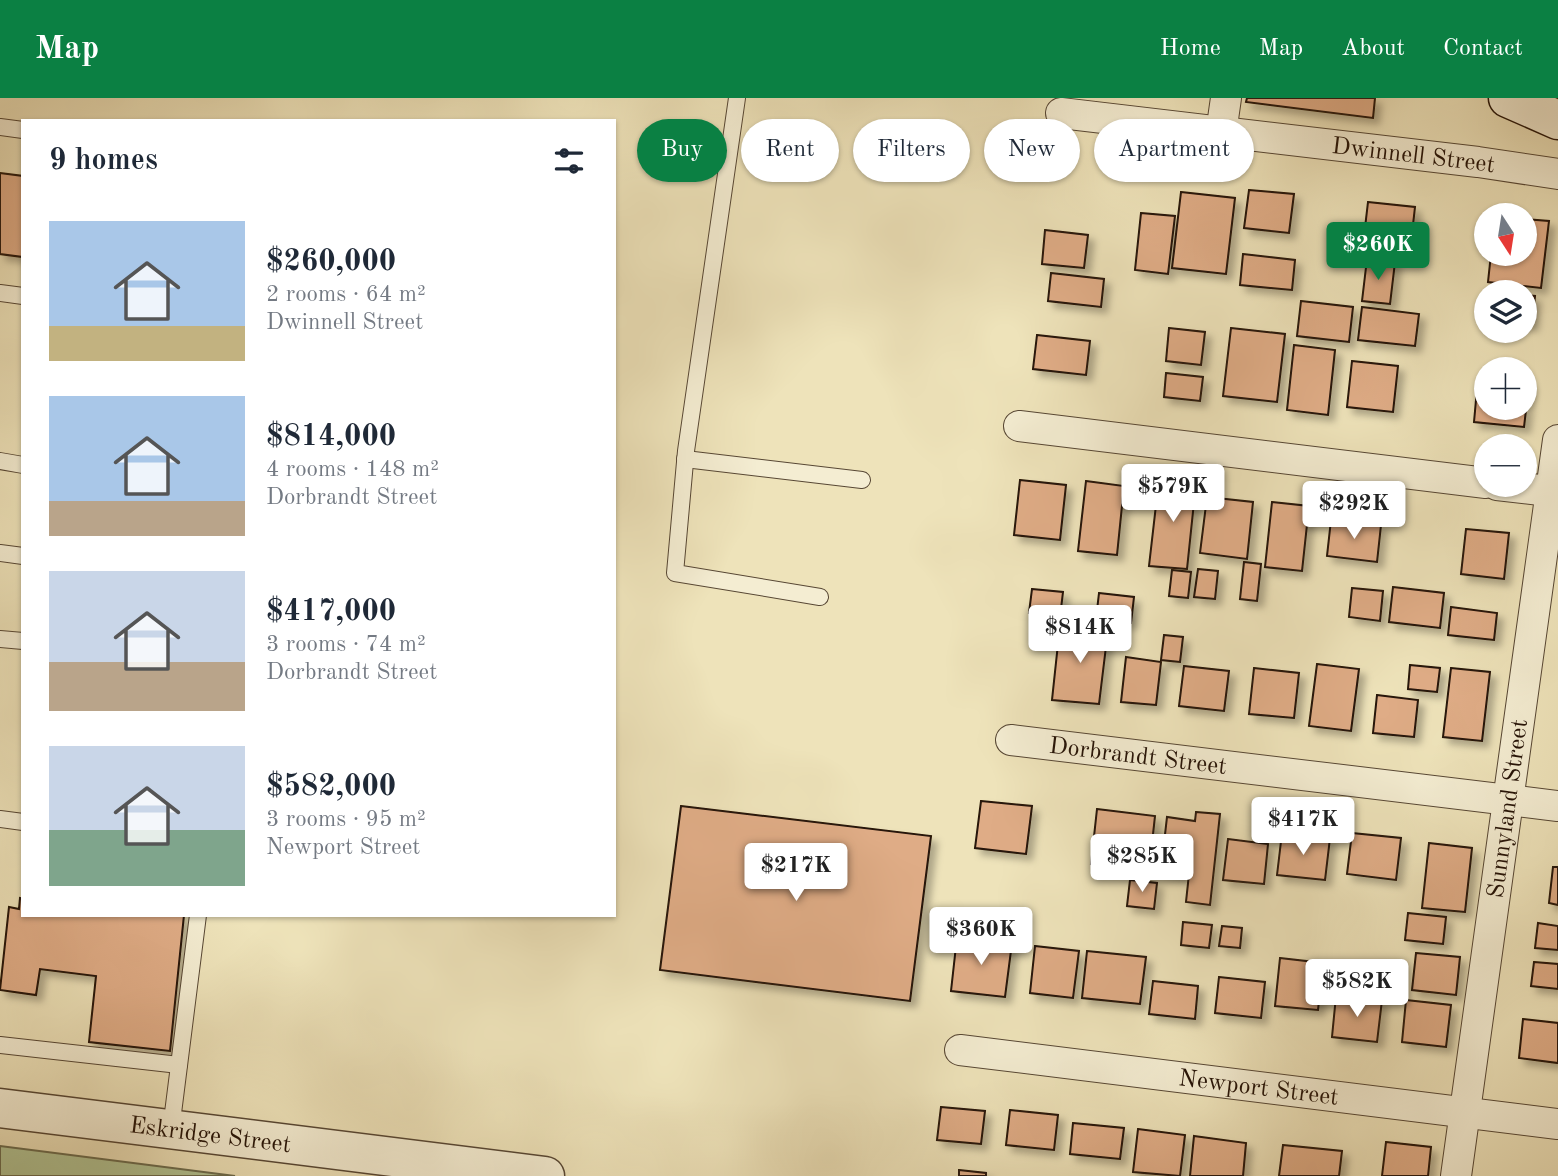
<!DOCTYPE html>
<html lang="en">
<head>
<meta charset="utf-8">
<style>
	:root { --surface:#fff; --page:#f2f2f3; --text:#1f2937; --muted:#747a83; --accent:#0b8043 }
	body { margin:0; font-family:"Old Standard TT",serif; background:var(--page); color:var(--text); height:100vh; display:flex; flex-direction:column; font-size:26px; white-space:nowrap }
	* { box-sizing:border-box; margin:0 }
	p { font-size:23px; color:var(--muted) }
	.icon { flex:none; width:38px; height:38px; fill:none; stroke:currentColor; stroke-width:2; stroke-linecap:round; stroke-linejoin:round }
	.map { position:relative; flex:1; overflow:hidden }
	.sheet { position:absolute; left:21px; top:21px; width:595px; height:798px; display:flex; flex-direction:column; background:var(--surface); border-radius:0px; box-shadow:0 2px 5px #0004 }
	.sheet>* { flex:none }
	.hud { position:absolute; left:637px; top:21px; width:665px; height:63px; display:flex; gap:14px }
	.needle { width:46px; rotate:168deg }
	.tools { position:absolute; left:1474px; top:105px; display:grid; gap:14px }
	.tools a { display:grid; place-items:center; width:63px; height:63px; border-radius:50%; background:var(--surface); box-shadow:0 2px 5px #0004; font-size:35px }
	.price { position:absolute; translate:-50% -60px; padding:0 16px; border-radius:7px; background:#fff; color:#222; font-size:23px; line-height:46px; filter:drop-shadow(0 2px 4px #0008) }
	.price::after { content:''; position:absolute; left:50%; top:42px; width:21px; height:16px; margin-left:-10px; background:inherit; clip-path:polygon(0 0,100% 0,50% 100%) }
	.price.active { background:var(--accent); color:#fff }
	ul { padding:0; list-style:none }
	li { display:flex; align-items:center; gap:21px; height:175px; padding:0 28px }
	li span { display:grid; place-items:center; flex:none; width:196px; height:140px; border-radius:0px; color:#555 }
	li>.icon { margin-inline-start:auto }
	span .icon { width:84px; height:84px; fill:#fffc; stroke-width:1 }
	li b { font-size:30px }
	h2 { display:flex; justify-content:space-between; align-items:center; height:84px; padding:0 28px; font-size:30px }
	.pill { padding:0 24px; border-radius:32px; background:var(--surface); box-shadow:0 2px 5px #0004; font-size:24px; line-height:63px }
	.pill.active { background:var(--accent); color:#fff }
	header { display:flex; align-items:center; gap:42px; box-sizing:border-box; height:98px; padding:0 35px; background:var(--accent); color:#fff }
	header strong { font-size:33px }
	nav { display:flex; gap:38px; margin-inline-start:auto; font-size:24px }
	.map>svg:first-child { display:block }
</style>
</head>
<body>
<header>
<strong>Map</strong>
<nav><a>Home</a><a>Map</a><a>About</a><a>Contact</a></nav>
</header>
<div class="map">
<svg width="1558" height="1078" viewBox="0 0 1558 1078">
	<defs>
		<filter id="shadow"><feDropShadow dx="6" dy="6" stdDeviation="3.5" flood-color="#0004"/></filter>
	</defs>
	<rect width="100%" height="100%" fill="#eee3ba"/>
	<filter id="stains"><feTurbulence type="fractalNoise" baseFrequency=".00286" numOctaves="4"/><feColorMatrix values="0 0 0 0 .2 0 0 0 0 .09 0 0 0 0 .02 0 0 0 .5 -.17"/></filter>
	<radialGradient id="worn" r=".72"><stop offset=".6" stop-color="#630" stop-opacity="0"/><stop offset="1" stop-color="#630" stop-opacity=".3"/></radialGradient>
	<!-- green -->
	<polygon fill="#b2c595" stroke="#6c6c4e" stroke-width="2" points="0,1048 235,1078 0,1078"/>
	<!-- building -->
	<g fill="#dfac86" stroke="#251307" stroke-width="2" filter="url(#shadow)">
		<polygon points="1247,0 1375,0 1373,20 1246,4"/>
		<polygon points="0,75 23,78 23,159 0,156"/>
		<polygon points="1249,92 1294,96 1289,135 1244,130"/>
		<polygon points="1181,94 1235,100 1226,176 1172,170"/>
		<polygon points="1368,104 1415,109 1410,153 1363,147"/>
		<polygon points="1141,115 1175,118 1168,176 1135,172"/>
		<polygon points="1524,121 1549,123 1541,190 1488,184 1491,156 1524,156"/>
		<polygon points="1045,132 1088,137 1084,170 1042,166"/>
		<polygon points="1243,156 1295,162 1292,192 1240,187"/>
		<polygon points="1367,161 1395,164 1390,206 1362,203"/>
		<polygon points="1051,175 1104,181 1101,209 1048,203"/>
		<polygon points="1524,197 1535,198 1532,227 1524,226"/>
		<polygon points="1301,203 1353,209 1349,244 1297,238"/>
		<polygon points="1362,209 1419,216 1415,248 1358,242"/>
		<polygon points="1169,230 1205,234 1201,267 1166,263"/>
		<polygon points="1231,230 1285,236 1277,304 1223,298"/>
		<polygon points="1037,237 1090,243 1086,277 1033,271"/>
		<polygon points="1294,247 1335,252 1328,317 1287,312"/>
		<polygon points="1352,263 1398,268 1393,314 1347,309"/>
		<polygon points="1166,275 1203,279 1200,303 1164,299"/>
		<polygon points="1478,280 1486,281 1486,310 1524,310 1524,285 1529,286 1524,329 1474,324"/>
		<polygon points="1159,381 1196,385 1187,471 1149,468"/>
		<polygon points="1020,382 1066,387 1060,442 1014,437"/>
		<polygon points="1086,383 1124,388 1117,457 1078,453"/>
		<polygon points="1207,399 1253,404 1247,461 1200,455"/>
		<polygon points="1272,404 1309,408 1302,473 1265,469"/>
		<polygon points="1331,422 1381,427 1377,464 1327,458"/>
		<polygon points="1466,431 1509,435 1504,481 1461,476"/>
		<polygon points="1244,464 1261,466 1257,503 1240,501"/>
		<polygon points="1198,471 1218,473 1215,501 1194,499"/>
		<polygon points="1172,472 1191,474 1188,500 1169,498"/>
		<polygon points="1393,489 1444,495 1440,530 1389,524"/>
		<polygon points="1352,490 1383,493 1380,523 1349,519"/>
		<polygon points="1032,491 1063,494 1060,519 1029,515"/>
		<polygon points="1099,495 1134,499 1131,525 1096,521"/>
		<polygon points="1451,509 1497,515 1494,542 1448,537"/>
		<polygon points="1060,527 1108,532 1099,606 1052,602"/>
		<polygon points="1164,537 1183,539 1180,564 1161,562"/>
		<polygon points="1126,559 1161,564 1156,607 1121,604"/>
		<polygon points="1317,566 1359,571 1351,633 1309,628"/>
		<polygon points="1410,567 1440,570 1437,594 1408,591"/>
		<polygon points="1184,568 1229,573 1224,613 1179,608"/>
		<polygon points="1254,570 1299,575 1294,620 1249,616"/>
		<polygon points="1451,570 1490,574 1482,643 1443,639"/>
		<polygon points="1377,597 1418,602 1414,639 1373,635"/>
		<polygon points="981,703 1032,708 1026,756 975,750"/>
		<polygon points="681,708 931,738 910,903 660,872"/>
		<polygon points="1097,711 1155,718 1149,772 1091,766"/>
		<polygon points="1196,714 1220,716 1210,807 1186,804 1189,776 1161,772 1167,719 1195,723"/>
		<polygon points="1282,735 1330,740 1325,782 1277,777"/>
		<polygon points="1352,735 1401,740 1396,782 1347,776"/>
		<polygon points="1228,741 1268,746 1264,786 1223,782"/>
		<polygon points="1429,745 1472,750 1465,814 1422,810"/>
		<polygon points="1553,769 1558,769 1558,807 1549,805"/>
		<polygon points="1130,782 1157,785 1154,811 1127,808"/>
		<polygon points="20,800 23,801 23,817 184,817 170,953 89,944 96,878 40,871 36,897 0,892 9,809 19,811"/>
		<polygon points="1408,815 1446,819 1443,846 1405,842"/>
		<polygon points="1183,824 1212,827 1209,850 1181,847"/>
		<polygon points="1538,825 1558,828 1558,852 1535,850"/>
		<polygon points="1222,828 1242,830 1240,850 1219,848"/>
		<polygon points="957,839 1012,845 1005,899 951,893"/>
		<polygon points="1035,848 1079,853 1073,900 1030,895"/>
		<polygon points="1087,853 1146,859 1140,906 1082,900"/>
		<polygon points="1416,855 1460,859 1456,897 1412,892"/>
		<polygon points="1280,860 1323,865 1318,912 1275,908"/>
		<polygon points="1534,864 1558,866 1558,891 1531,888"/>
		<polygon points="1219,879 1265,884 1261,920 1215,915"/>
		<polygon points="1153,883 1198,888 1195,921 1149,916"/>
		<polygon points="1336,898 1382,902 1377,944 1332,939"/>
		<polygon points="1406,902 1451,907 1446,949 1402,944"/>
		<polygon points="1523,921 1558,925 1558,965 1519,960"/>
		<polygon points="941,1009 985,1013 981,1046 937,1042"/>
		<polygon points="1010,1012 1058,1017 1054,1052 1006,1047"/>
		<polygon points="1073,1025 1124,1030 1120,1061 1070,1056"/>
		<polygon points="1138,1031 1185,1037 1180,1078 1133,1074"/>
		<polygon points="1194,1038 1246,1045 1243,1078 1190,1078"/>
		<polygon points="1386,1044 1431,1049 1428,1078 1382,1078"/>
		<polygon points="1283,1047 1342,1053 1339,1078 1279,1078"/>
		<polygon points="959,1072 986,1075 986,1078 959,1078"/>
	</g>
	<g fill="none" stroke-linecap="round" stroke-linejoin="round">
		<defs>
			<g id="service">
				<polyline points="737,0 686,353 675,475 820,499"/>
				<polyline points="0,29 23,32"/>
				<polyline points="0,195 23,198"/>
				<polyline points="685,361 862,382"/>
				<polyline points="0,363 23,367"/>
				<polyline points="0,455 23,458"/>
				<polyline points="0,541 23,543"/>
				<polyline points="0,721 23,724"/>
				<polyline points="0,947 179,967"/>
				<polyline points="171,1031 198,817"/>
			</g>
			<g id="minor">
				<path id="s1" d="M1061,15L1478,64L1558,76"/>
				<polyline points="1221,35 1226,0"/>
				<polyline points="1019,328 1486,385"/>
				<polyline points="1497,387 1558,394"/>
				<path id="s2" d="M1011,642L1558,708"/>
				<path id="s3" d="M960,952L1558,1026"/>
				<path id="s4" d="M1456,1078L1558,342"/>
			</g>
			<g id="tertiary">
				<path id="s5" d="M0,1010L545,1078"/>
			</g>
			<polyline id="secondary" points="1508,0 1558,22"/>
		</defs>
		<!-- service casing -->
		<use href="#service" stroke="#574734" stroke-width="18"/>
		<!-- minor casing -->
		<use href="#minor" stroke="#574734" stroke-width="32"/>
		<!-- tertiary casing -->
		<use href="#tertiary" stroke="#574734" stroke-width="41"/>
		<!-- secondary casing -->
		<use href="#secondary" stroke="#251307" stroke-width="41"/>
		<!-- service -->
		<use href="#service" stroke="#f4edd2" stroke-width="16"/>
		<!-- minor -->
		<use href="#minor" stroke="#f4edd2" stroke-width="30"/>
		<!-- tertiary -->
		<use href="#tertiary" stroke="#f4edd2" stroke-width="38"/>
		<!-- secondary -->
		<use href="#secondary" stroke="#f4edd2" stroke-width="38"/>
	</g>
	<g text-anchor="middle" stroke-width="5" stroke-linejoin="round" paint-order="stroke">
		<!-- street labels -->
		<g font-size="24" fill="#251307" stroke="#f4edd2">
			<text dy="8" stroke="none"><textPath href="#s1" startOffset="355">Dwinnell Street</textPath></text>
			<text dy="8" stroke="none"><textPath href="#s2" startOffset="128">Dorbrandt Street</textPath></text>
			<text dy="8" stroke="none"><textPath href="#s4" startOffset="371">Sunnyland Street</textPath></text>
			<text dy="8" stroke="none"><textPath href="#s3" startOffset="301">Newport Street</textPath></text>
			<text dy="8" stroke="none"><textPath href="#s5" startOffset="212">Eskridge Street</textPath></text>
		</g>
	</g>
	<rect width="100%" height="100%" filter="url(#stains)"/>
	<rect width="100%" height="100%" fill="url(#worn)"/>
</svg>
<div class="tools">
<a><svg class="needle" viewBox="-14 -14 28 28"><path d="M0-13l5 13h-10z" fill="#e53935"/><path d="M0 13l5-13h-10z" fill="#747a83"/></svg></a>
<a><svg class="icon" aria-label="layers" viewBox="0 0 24 24"><path d="M12 4l9 5-9 5-9-5zM3 14l9 5 9-5"/></svg></a>
<a>+</a>
<a>−</a>
</div>
<b class="price active" style="left:1378px;top:184px">$260K</b>
<b class="price" style="left:1173px;top:426px">$579K</b>
<b class="price" style="left:1354px;top:443px">$292K</b>
<b class="price" style="left:1080px;top:567px">$814K</b>
<b class="price" style="left:1303px;top:759px">$417K</b>
<b class="price" style="left:1142px;top:796px">$285K</b>
<b class="price" style="left:796px;top:805px">$217K</b>
<b class="price" style="left:981px;top:869px">$360K</b>
<b class="price" style="left:1357px;top:921px">$582K</b>
<div class="hud">
<a class="pill active">Buy</a>
<a class="pill">Rent</a>
<a class="pill">Filters</a>
<a class="pill">New</a>
<a class="pill">Apartment</a>
</div>
<section class="sheet">
<h2>9 homes<svg class="icon" aria-label="filters" viewBox="0 0 24 24"><path d="M4 7h16M4 17h16"/><circle cx="9" cy="7" r="2"/><circle cx="15" cy="17" r="2"/></svg></h2>
<ul>
<li><span style="background:linear-gradient(#a9c7e8 75%,#c2b280 0)"><svg class="icon" aria-label="home" viewBox="0 0 24 24"><path d="M3 11l9-7 9 7M6 9v11h12V9"/></svg></span><div><b>$260,000</b><p>2 rooms · 64 m²</p><p>Dwinnell Street</p></div></li>
<li><span style="background:linear-gradient(#a9c7e8 75%,#b9a48a 0)"><svg class="icon" aria-label="home" viewBox="0 0 24 24"><path d="M3 11l9-7 9 7M6 9v11h12V9"/></svg></span><div><b>$814,000</b><p>4 rooms · 148 m²</p><p>Dorbrandt Street</p></div></li>
<li><span style="background:linear-gradient(#c9d6e8 65%,#b9a48a 0)"><svg class="icon" aria-label="home" viewBox="0 0 24 24"><path d="M3 11l9-7 9 7M6 9v11h12V9"/></svg></span><div><b>$417,000</b><p>3 rooms · 74 m²</p><p>Dorbrandt Street</p></div></li>
<li><span style="background:linear-gradient(#c9d6e8 60%,#7fa58c 0)"><svg class="icon" aria-label="home" viewBox="0 0 24 24"><path d="M3 11l9-7 9 7M6 9v11h12V9"/></svg></span><div><b>$582,000</b><p>3 rooms · 95 m²</p><p>Newport Street</p></div></li>
</ul>
</section>
</div>
</body>
</html>
